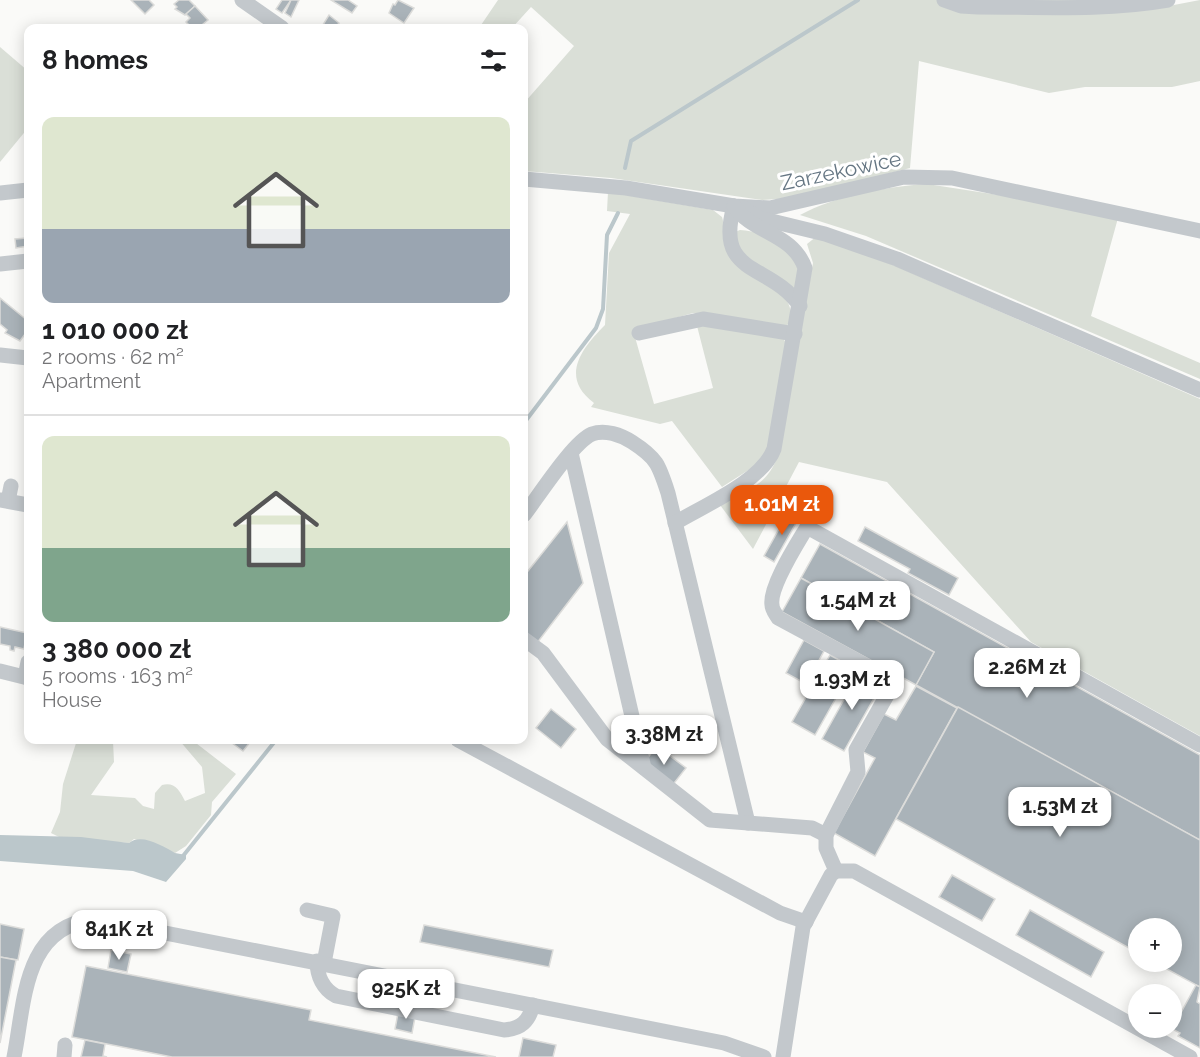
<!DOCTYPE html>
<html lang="en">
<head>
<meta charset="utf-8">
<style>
	:root { --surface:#fff; --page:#f2f2f2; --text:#202124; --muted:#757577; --line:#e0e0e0; --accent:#ea580c }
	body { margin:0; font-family:Raleway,sans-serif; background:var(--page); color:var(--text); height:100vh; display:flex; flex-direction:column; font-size:22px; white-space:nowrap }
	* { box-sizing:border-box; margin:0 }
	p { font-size:20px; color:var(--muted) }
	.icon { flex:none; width:33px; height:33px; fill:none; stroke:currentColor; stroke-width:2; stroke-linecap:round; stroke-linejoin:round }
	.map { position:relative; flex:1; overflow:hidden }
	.drawer { position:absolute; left:24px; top:24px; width:504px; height:720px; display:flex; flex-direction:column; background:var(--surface); border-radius:12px; box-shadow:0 3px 15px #0003 }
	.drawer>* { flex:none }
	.fabs { position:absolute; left:1128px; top:918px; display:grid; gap:12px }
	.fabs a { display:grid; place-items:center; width:54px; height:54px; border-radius:50%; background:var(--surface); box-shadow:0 3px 15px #0003; font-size:30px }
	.price { position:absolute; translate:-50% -51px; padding:0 14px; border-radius:12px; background:#fff; color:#222; font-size:20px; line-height:39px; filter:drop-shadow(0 2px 3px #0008) }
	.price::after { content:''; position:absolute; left:50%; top:36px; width:18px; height:14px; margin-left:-9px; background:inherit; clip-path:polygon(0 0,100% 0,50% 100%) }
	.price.on { background:var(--accent); color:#fff }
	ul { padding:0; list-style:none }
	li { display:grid; align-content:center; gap:12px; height:318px; padding:0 18px }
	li+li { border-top:2px solid var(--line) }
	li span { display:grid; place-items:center; height:186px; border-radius:12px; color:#555 }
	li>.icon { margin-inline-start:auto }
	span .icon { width:108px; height:108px; fill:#fffc; stroke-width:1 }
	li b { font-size:26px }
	h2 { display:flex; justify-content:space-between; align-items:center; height:72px; padding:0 18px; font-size:26px }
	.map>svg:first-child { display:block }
</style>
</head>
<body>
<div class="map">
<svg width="1200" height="1057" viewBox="0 0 1200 1057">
	<rect width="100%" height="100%" fill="#fafaf8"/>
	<!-- green -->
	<g fill="#dadfd7">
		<polygon points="498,0 1154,0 1153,9 1200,0 1200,81 1172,87 1085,87 1049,93 919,61 910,168 794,198 762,200 611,178 524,171 524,103 574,46 531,7 512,28 479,28"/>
		<polygon points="0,47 28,71 28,128 0,162"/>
		<path d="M927,184L1024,199L1118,218L1091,316L1200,363V379L866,236L800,215C837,195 885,187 927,184Z"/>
		<path d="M608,192L713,210L722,217C726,228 720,240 728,249C747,272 796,287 791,322L783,328L693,313L633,330L654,404L713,388L697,326L708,322L783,337L786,344L767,450L758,464L722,487L672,421L660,424L591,407L594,403C559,377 582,348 605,325L609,253L630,214L607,211Z"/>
		<path d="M740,230C762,231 798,245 799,270C800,276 798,284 797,290L751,262L740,252L735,232Z"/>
		<path d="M817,236L859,250L1200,399V736L1031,642L887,482L799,462L753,549L717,501C746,490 765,488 777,458L813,263L807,244Z"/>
		<path d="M77,740L113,741L114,762L91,795L135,798L143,806L154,809L155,793L162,785C175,782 179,790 185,801L205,793L202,767L179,740H192L236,774L212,802L211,815L186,846L175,853L134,839L129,843L61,838L51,833L60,812L63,784Z"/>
	</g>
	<!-- water -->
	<path fill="#bbc7cb" d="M0,835L81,837L129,843C142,833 162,846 175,853L186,855V859L166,882L133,871L0,861Z"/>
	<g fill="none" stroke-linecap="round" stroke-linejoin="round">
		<!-- stream -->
		<g stroke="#bbc7cb" stroke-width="4">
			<polyline points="625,168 631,141 858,0"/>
			<polyline points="524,423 596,328 603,309 607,235 618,213"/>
			<polyline points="183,856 276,740"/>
		</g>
	</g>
	<!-- building -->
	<g fill="#aab3b9" stroke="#dcdcda" stroke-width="1.5">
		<polygon points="131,0 149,0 154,5 145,14"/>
		<polygon points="179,0 189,0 195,6 185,15 175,9 177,7 174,4"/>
		<polygon points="282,0 291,0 282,13 276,9"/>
		<polygon points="291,0 299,0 291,17 285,13"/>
		<polygon points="331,0 348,0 357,6 352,13"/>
		<polygon points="398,0 414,8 404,23 389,13 393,4 395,5"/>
		<polygon points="195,6 208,20 198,28 192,28 186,22 190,18 186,14"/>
		<polygon points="329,15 339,23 335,28 321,28"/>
		<polygon points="27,233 28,246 16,248 15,239 27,238"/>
		<polygon points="0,298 28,321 28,330 20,341 5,333 7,330 0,324"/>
		<polygon points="789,511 800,516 774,562 764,556"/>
		<polygon points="567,522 583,583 537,643 524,633 524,576"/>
		<polygon points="865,527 958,578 949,595 908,573 910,569 858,541"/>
		<polygon points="820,544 1200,755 1200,840 916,685 934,652 801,578"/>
		<polygon points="801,578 934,652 916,685 782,612"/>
		<polygon points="0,627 27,633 24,649 15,647 14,651 10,650 10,646 0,644"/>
		<polygon points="804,640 824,651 806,684 786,673"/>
		<polygon points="830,655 853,668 815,735 792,722"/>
		<polygon points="860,671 882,684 844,751 822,739"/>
		<polygon points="916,686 957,708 875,856 834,833 875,758 863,752 884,714 896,720"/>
		<polygon points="958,707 1200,840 1200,987 1154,962 1172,962 1172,928 1138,928 1138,953 896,819"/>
		<polygon points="551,709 576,729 561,748 536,728"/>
		<polygon points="228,740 249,740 251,741 243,751"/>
		<polygon points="657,746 686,768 671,787 642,765"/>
		<polygon points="952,875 995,899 982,921 939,897"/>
		<polygon points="1030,910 1104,952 1091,977 1016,935"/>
		<polygon points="0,924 24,929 18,960 0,957"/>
		<polygon points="424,925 553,950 549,967 420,942"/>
		<polygon points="111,950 131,954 127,972 108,968"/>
		<polygon points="0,957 16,960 0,1043"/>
		<polygon points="86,966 311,1010 309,1020 496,1057 172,1057 72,1037"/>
		<polygon points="1196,985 1200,987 1197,1002 1200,1004 1200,1048 1178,1036 1180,1033 1172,1029"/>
		<polygon points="399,1008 416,1012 412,1033 395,1029"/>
		<polygon points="523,1038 556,1045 553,1057 519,1057"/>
		<polygon points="85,1040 105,1044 103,1056 107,1057 81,1057"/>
	</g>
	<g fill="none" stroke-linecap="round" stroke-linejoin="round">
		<!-- minor -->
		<g stroke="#c3c8cc" stroke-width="15">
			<polyline points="242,0 282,28"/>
			<path d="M944,0L961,6L978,7C1041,7 1105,11 1168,0"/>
			<polyline points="524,179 626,188 734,206 770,208 904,177 952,178 1200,231"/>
			<polyline points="0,193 28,190"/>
			<path d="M734,206C714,277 770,262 800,306"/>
			<polyline points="743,208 759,218 825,234 897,259 1200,390"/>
			<polyline points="0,264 28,261"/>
			<polyline points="639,333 703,319 795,334"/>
			<polyline points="0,355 28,358"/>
			<polyline points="571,453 644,768"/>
			<polyline points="0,500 28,505"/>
			<polyline points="8,501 11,486"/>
			<path d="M524,515C538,497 573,442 592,434C605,429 621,435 632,442C657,458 659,465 668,493L748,823"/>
			<path d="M675,523C705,505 762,481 774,449L805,268C792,232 753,234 734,206"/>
			<polyline points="524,639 543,653 607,739 710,820 812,828 826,835"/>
			<polyline points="0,671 28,678"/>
			<polyline points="25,677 28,662"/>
			<polyline points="458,740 780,913 806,922"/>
			<path d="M836,871L826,848V835L858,772L856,750L895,681L778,618C776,614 772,610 772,605C769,587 797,544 807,527L1200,745"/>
			<polyline points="307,910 333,916 324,963"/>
			<path d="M317,961C317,976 323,989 336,996L504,1030C521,1029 529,1021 533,1005"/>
			<path d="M14,1057C25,1002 23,927 94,919L724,1043L764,1057"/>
			<polyline points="64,1057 65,1045"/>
			<polyline points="783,1057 803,927 831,875 836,871 854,871 1190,1057"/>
		</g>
	</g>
	<g text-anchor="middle" stroke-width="6" stroke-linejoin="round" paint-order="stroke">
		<!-- street labels -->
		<g font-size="21" fill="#657683" stroke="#fff">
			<text transform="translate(841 171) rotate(-12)" y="7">Zarzekowice</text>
		</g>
	</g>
</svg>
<div class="fabs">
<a>+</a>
<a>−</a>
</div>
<b class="price on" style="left:782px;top:536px">1.01M zł</b>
<b class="price" style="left:858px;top:632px">1.54M zł</b>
<b class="price" style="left:1027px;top:699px">2.26M zł</b>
<b class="price" style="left:852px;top:711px">1.93M zł</b>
<b class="price" style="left:664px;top:766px">3.38M zł</b>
<b class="price" style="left:1060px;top:838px">1.53M zł</b>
<b class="price" style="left:119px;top:961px">841K zł</b>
<b class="price" style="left:406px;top:1020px">925K zł</b>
<section class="drawer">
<h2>8 homes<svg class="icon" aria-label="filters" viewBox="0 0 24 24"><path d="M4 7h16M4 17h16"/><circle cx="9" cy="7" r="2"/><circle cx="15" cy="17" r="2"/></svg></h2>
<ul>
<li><span style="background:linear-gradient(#dfe7d0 60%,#9aa5b1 0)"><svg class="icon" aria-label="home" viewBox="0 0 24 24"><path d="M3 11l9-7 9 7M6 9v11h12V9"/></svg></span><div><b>1 010 000 zł</b><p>2 rooms · 62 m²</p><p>Apartment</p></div></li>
<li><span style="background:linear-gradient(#dfe7d0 60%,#7fa58c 0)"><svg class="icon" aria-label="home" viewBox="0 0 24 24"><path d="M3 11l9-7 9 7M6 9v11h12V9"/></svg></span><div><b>3 380 000 zł</b><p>5 rooms · 163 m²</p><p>House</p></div></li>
</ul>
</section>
</div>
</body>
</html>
